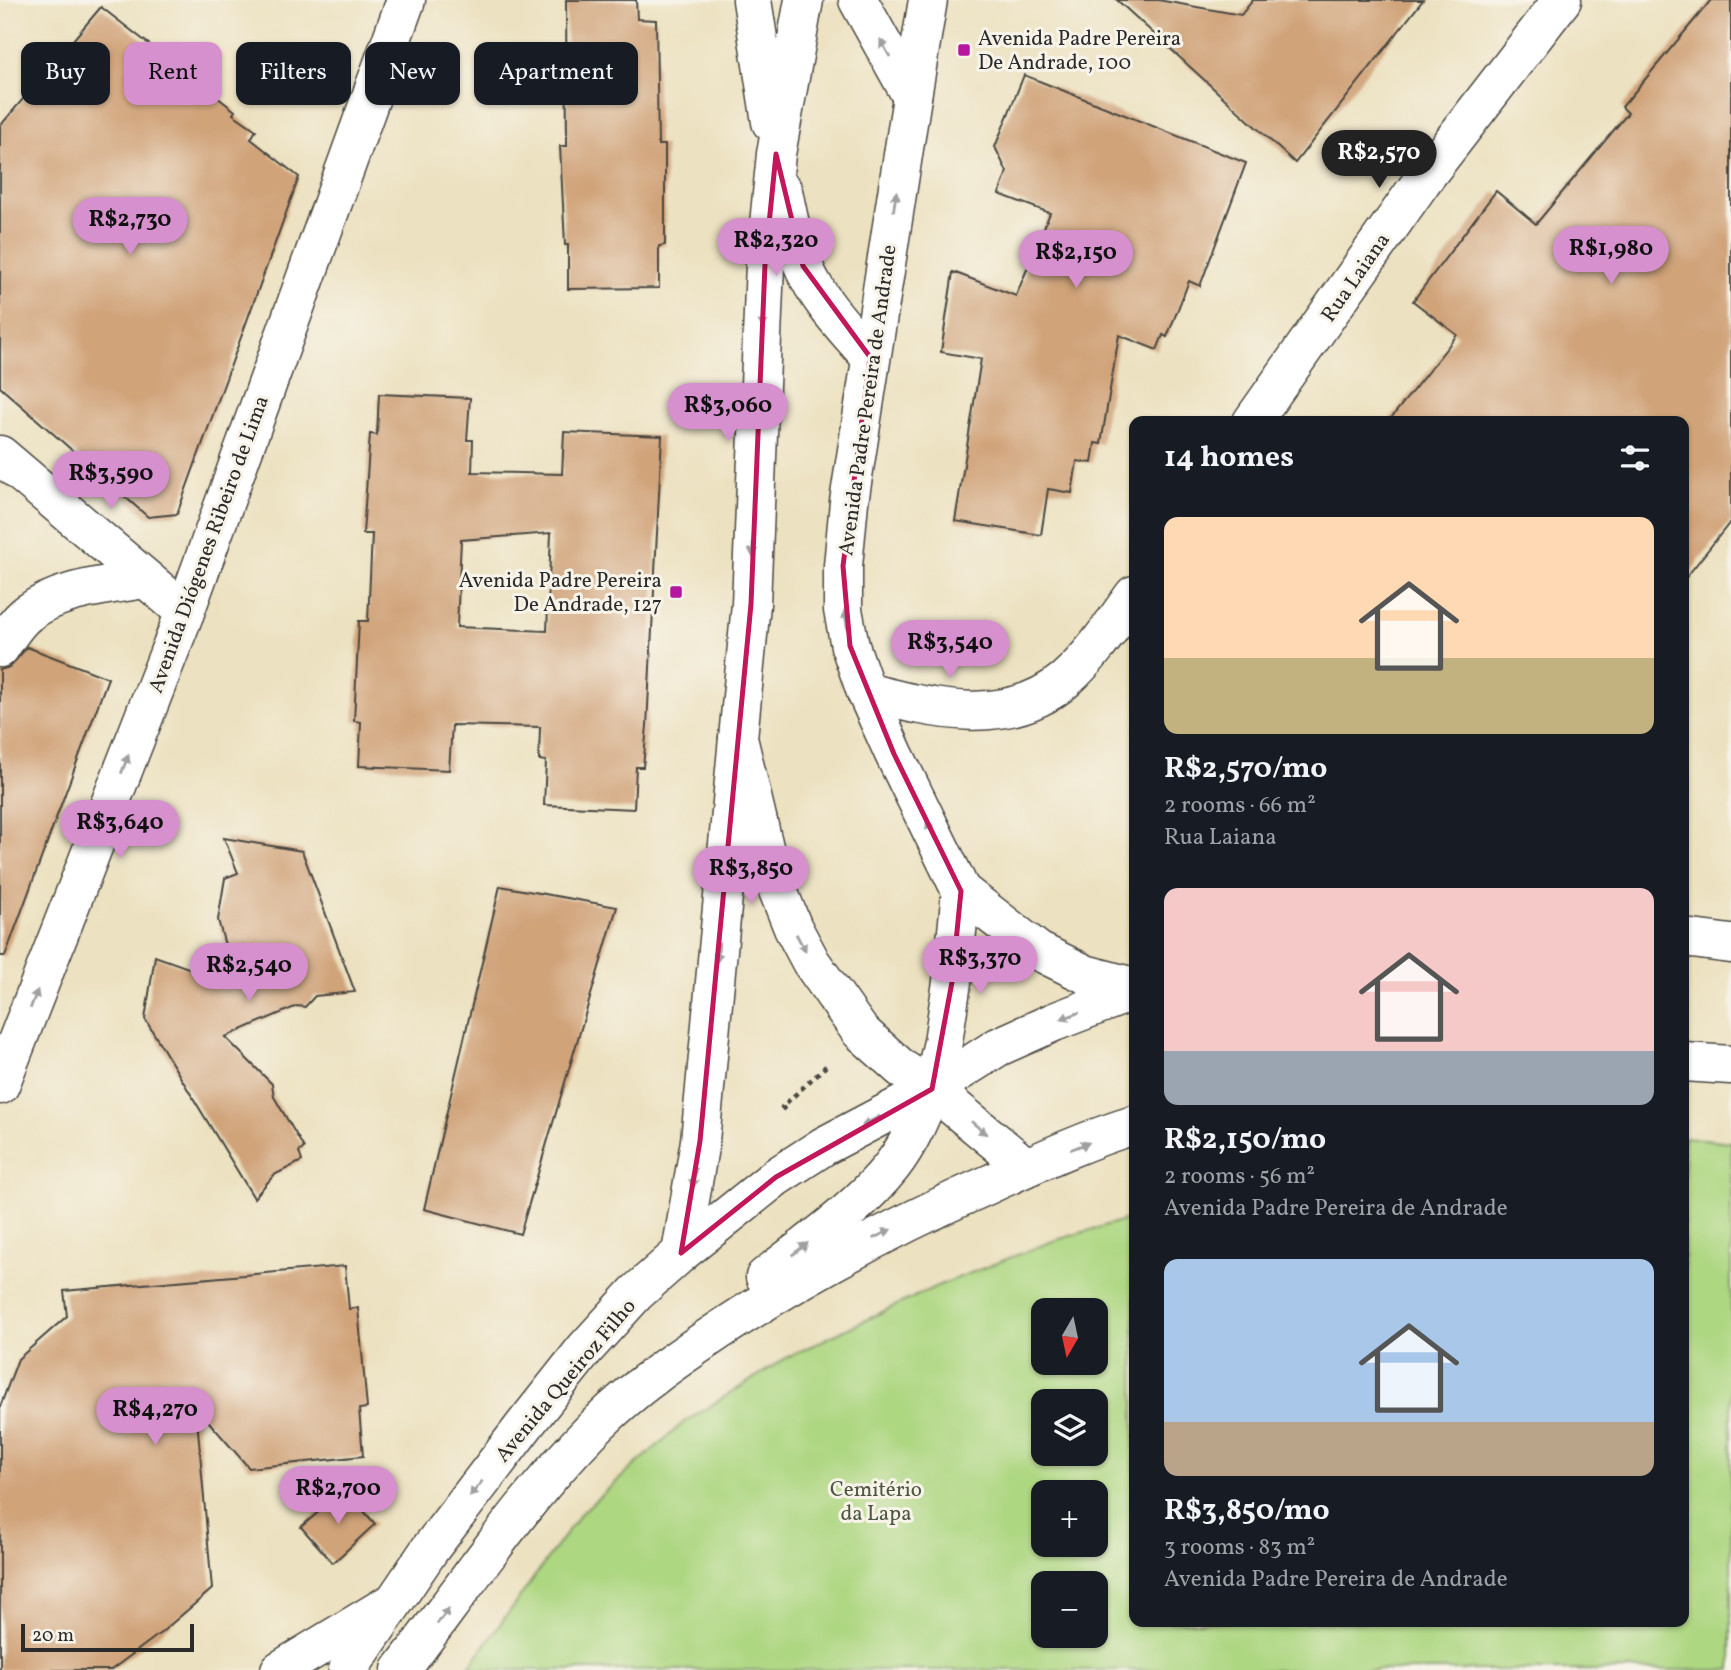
<!DOCTYPE html>
<html lang="en">
<head>
<meta charset="utf-8">
<style>
	:root { --surface:#171b24; --page:#20242c; --text:#f1f3f6; --muted:#9ea1a6; --accent:#d690ce }
	body { margin:0; font-family:Vollkorn,serif; background:var(--page); color:var(--text); height:100vh; display:flex; flex-direction:column; font-size:26px; white-space:nowrap }
	* { box-sizing:border-box; margin:0 }
	p { font-size:23px; color:var(--muted) }
	.icon { flex:none; width:38px; height:38px; fill:none; stroke:currentColor; stroke-width:2; stroke-linecap:round; stroke-linejoin:round }
	.map { position:relative; flex:1; overflow:hidden }
	.details { position:absolute; left:1129px; top:416px; width:560px; height:1211px; display:flex; flex-direction:column; background:var(--surface); border-radius:14px; box-shadow:0 2px 5px #0004 }
	.details>* { flex:none }
	.hud { position:absolute; left:21px; top:42px; width:665px; height:63px; display:flex; gap:14px }
	.needle { width:46px; rotate:189deg }
	.controls { position:absolute; left:1031px; top:1298px; display:grid; gap:14px }
	.controls a { display:grid; place-items:center; width:77px; height:77px; border-radius:14px; background:var(--surface); box-shadow:0 2px 5px #0004; font-size:35px }
	.scale { position:absolute; left:21px; bottom:18px; width:173px; box-sizing:border-box; padding-left:7px; border:4px solid #2b2b2b; border-top:0; font-size:19px; line-height:24px; white-space:nowrap; color:#2b2b2b; -webkit-text-stroke:5px #f7f3e8; paint-order:stroke }
	.price { position:absolute; translate:-50% -60px; padding:0 16px; border-radius:24px; background:var(--accent); color:#111; font-size:23px; line-height:46px; filter:drop-shadow(0 2px 4px #0008) }
	.price::after { content:''; position:absolute; left:50%; top:42px; width:21px; height:16px; margin-left:-10px; background:inherit; clip-path:polygon(0 0,100% 0,50% 100%) }
	.price.selected { background:#222; color:#fff }
	ul { padding:0; list-style:none }
	li { display:grid; align-content:center; gap:14px; height:371px; padding:0 35px }
	li span { display:grid; place-items:center; height:217px; border-radius:14px; color:#555 }
	li>.icon { margin-inline-start:auto }
	span .icon { width:126px; height:126px; fill:#fffc; stroke-width:1 }
	li b { font-size:30px }
	h2 { display:flex; justify-content:space-between; align-items:center; height:84px; padding:0 35px; font-size:30px }
	.pill { padding:0 24px; border-radius:14px; background:var(--surface); box-shadow:0 2px 5px #0004; font-size:24px; line-height:63px }
	.pill.selected { background:var(--accent); color:#111 }
	.map>svg:first-child { display:block }
</style>
</head>
<body>
<div class="map">
<svg width="1731" height="1670" viewBox="0 0 1731 1670">
	<rect width="100%" height="100%" fill="#f7f3e8"/>
	<filter id="ink" filterUnits="userSpaceOnUse"><feTurbulence type="fractalNoise" baseFrequency=".0143" numOctaves="2"/><feDisplacementMap in="SourceGraphic" scale="14" xChannelSelector="R" yChannelSelector="G"/><feConvolveMatrix kernelMatrix="1 2 1 2 8 2 1 2 1" color-interpolation-filters="sRGB"/></filter>
	<filter id="wash" filterUnits="userSpaceOnUse"><feTurbulence type="fractalNoise" baseFrequency=".00686" numOctaves="4" result="noise"/><feDisplacementMap in="SourceGraphic" scale="28" xChannelSelector="R" yChannelSelector="G"/><feGaussianBlur stdDeviation="1.57" result="paint"/><feColorMatrix in="noise" values="0 0 0 0 0 0 0 0 0 0 0 0 0 0 0 0 0 1.4 0 .05"/><feComposite in="paint" operator="in"/></filter>
	<g filter="url(#wash)">
		<rect width="100%" height="100%" fill="#ece1c0"/>
		<!-- green -->
		<path fill="#aed782" stroke="#6c8156" stroke-width="2" fill-rule="evenodd" d="M1684,1137L1731,1142V1670H467L580,1514L683,1423L788,1357L937,1286L1053,1241L1134,1217V1622H1684ZM1043,1311H1096V1363H1043ZM1043,1402H1096V1454H1043ZM1043,1493H1096V1545H1043ZM1043,1584H1096V1636H1043Z"/>
		<g id="blocks">
			<!-- building -->
			<g fill="#d0a379" fill-rule="evenodd">
				<polygon points="566,0 636,0 637,19 656,20 658,145 665,145 665,245 659,246 659,288 568,289 568,245 565,245 560,146 567,146"/>
				<polygon points="1117,0 1158,0 1241,15 1253,0 1423,0 1295,163"/>
				<polygon points="1711,0 1731,0 1731,521 1684,580 1684,422 1388,422 1457,335 1413,301 1496,191 1536,224 1628,113 1622,107"/>
				<polygon points="101,7 235,111 233,114 256,130 251,139 299,177 177,514 148,517 0,387 0,126"/>
				<polygon points="1024,75 1246,163 1200,286 1189,281 1167,337 1163,335 1157,350 1119,335 1101,444 1095,443 1092,463 1077,461 1072,493 1048,489 1041,535 955,521 981,359 941,352 953,272 1016,296 1050,213 999,194 1007,172 995,147"/>
				<path d="M379,394L470,398L467,440H473L472,472L562,474L564,432L662,436L647,726L643,767H636L634,809L544,805L546,761L539,760L540,727L452,725L449,770L359,766L361,722L354,721L359,621H368L372,534H363L370,434L377,435ZM551,533L547,631L457,627L461,540Z"/>
				<polygon points="27,647 108,678 5,956 0,956 0,670 10,667"/>
				<polygon points="224,838 302,851 355,992 315,996 305,1007 297,1006 225,1037 272,1084 274,1097 304,1148 299,1152 302,1161 274,1175 254,1198 145,1019 155,956 236,985 218,920 225,878 238,873"/>
				<polygon points="500,886 617,907 520,1234 424,1209"/>
				<polygon points="345,1266 349,1309 358,1308 367,1408 359,1409 363,1456 249,1468 196,1407 212,1589 162,1632 111,1670 0,1670 0,1407 18,1359 67,1316 64,1291"/>
				<polygon points="345,1489 375,1524 333,1563 301,1527"/>
			</g>
		</g>
	</g>
	<g filter="url(#ink)">
		<use href="#blocks" fill-opacity="0" stroke="#484641" stroke-width="2"/>
		<g fill="none" stroke-linecap="round" stroke-linejoin="round">
			<defs>
				<g id="minor">
					<polyline points="1252,422 1422,181 1562,0"/>
					<polyline points="0,455 185,612"/>
					<path d="M0,648C8,636 16,622 28,613C60,589 104,586 143,579"/>
					<path d="M866,692C932,709 1009,729 1066,679C1093,655 1113,624 1134,595"/>
					<polyline points="0,1085 185,612 406,0"/>
				</g>
				<polyline id="tertiary" points="912,97 928,0"/>
				<g id="secondary">
					<polyline points="752,0 771,122"/>
					<polyline points="804,0 776,154 765,264 751,604 738,738 769,868 793,928 811,962 860,1031 901,1068 932,1089 943,1042 952,982 961,891 894,754 866,692 850,646 843,610 843,566 849,502 912,97 858,0"/>
					<path d="M783,191C788,216 793,242 803,265C817,300 846,329 870,357"/>
				</g>
				<g id="primary">
					<polyline points="961,891 1038,951 1085,974 1134,987"/>
					<polyline points="1684,938 1731,944"/>
					<polyline points="1684,1062 1731,1065"/>
					<polyline points="932,1089 1026,1167"/>
					<polyline points="681,1253 700,1141 738,738"/>
					<path d="M765,1277C808,1243 857,1210 892,1166C910,1143 921,1116 932,1089"/>
					<polyline points="280,1670 386,1606"/>
					<polyline points="348,1670 430,1549 524,1426 585,1349 636,1293 681,1253 776,1177 824,1146 932,1089 998,1047 1054,1022 1134,991"/>
					<path d="M401,1670C465,1586 525,1496 600,1422C637,1385 683,1355 726,1326C813,1269 897,1225 992,1183C1038,1162 1085,1140 1134,1125"/>
				</g>
			</defs>
			<!-- minor casing -->
			<use href="#minor" stroke="#484641" stroke-width="41"/>
			<!-- tertiary casing -->
			<use href="#tertiary" stroke="#484641" stroke-width="41"/>
			<!-- secondary casing -->
			<use href="#secondary" stroke="#484641" stroke-width="41"/>
			<!-- primary casing -->
			<use href="#primary" stroke="#484641" stroke-width="41"/>
			<!-- path -->
			<polyline stroke="#484641" stroke-width="4.5" stroke-dasharray="5 5" stroke-linecap="butt" points="785,1110 782,1107 826,1066"/>
			<!-- minor -->
			<use href="#minor" stroke="#fff" stroke-width="38"/>
			<!-- tertiary -->
			<use href="#tertiary" stroke="#fff" stroke-width="38"/>
			<!-- secondary -->
			<use href="#secondary" stroke="#fff" stroke-width="38"/>
			<!-- primary -->
			<use href="#primary" stroke="#fff" stroke-width="38"/>
		</g>
		<!-- one-way arrows -->
		<defs><path id="oneway-solid" d="M-6-.8H1V-3.2L6.5 0L1 3.2V.8H-6Z" transform="scale(1.75)"/></defs>
		<g fill="#a0a0a0">
			<use href="#oneway-solid" transform="translate(885 48) rotate(-119)"/>
			<use href="#oneway-solid" transform="translate(895 201) rotate(-81)"/>
			<use href="#oneway-solid" transform="translate(763 319) rotate(92)"/>
			<use href="#oneway-solid" transform="translate(753 547) rotate(92)"/>
			<use href="#oneway-solid" transform="translate(846 620) rotate(-100)"/>
			<use href="#oneway-solid" transform="translate(125 764) rotate(-69)"/>
			<use href="#oneway-solid" transform="translate(931 830) rotate(-116)"/>
			<use href="#oneway-solid" transform="translate(801 943) rotate(62)"/>
			<use href="#oneway-solid" transform="translate(718 952) rotate(95)"/>
			<use href="#oneway-solid" transform="translate(34 999) rotate(-69)"/>
			<use href="#oneway-solid" transform="translate(1070 1016) rotate(159)"/>
			<use href="#oneway-solid" transform="translate(871 1121) rotate(152)"/>
			<use href="#oneway-solid" transform="translate(979 1128) rotate(40)"/>
			<use href="#oneway-solid" transform="translate(1080 1146) rotate(-21)"/>
			<use href="#oneway-solid" transform="translate(694 1178) rotate(100)"/>
			<use href="#oneway-solid" transform="translate(882 1234) rotate(-27)"/>
			<use href="#oneway-solid" transform="translate(800 1249) rotate(-38)"/>
			<use href="#oneway-solid" transform="translate(476 1489) rotate(128)"/>
			<use href="#oneway-solid" transform="translate(443 1616) rotate(-53)"/>
		</g>
	</g>
	<!-- marked area -->
	<path fill="none" stroke="#c2185b" stroke-width="5" stroke-linejoin="round" d="M776,154L803,266L870,357L843,566L850,646L894,754L961,891L952,982L932,1089L776,1177L681,1253L700,1141L751,604L765,264Z"/>
	<!-- markers -->
	<g fill="#b5179e" stroke="#f7f3e8" stroke-width="2.5">
		<rect x="957" y="43" width="14" height="14" rx="3.5"/>
		<rect x="669" y="585" width="14" height="14" rx="3.5"/>
	</g>
	<g text-anchor="middle" stroke-width="6" stroke-linejoin="round" paint-order="stroke">
		<!-- poi labels -->
		<g font-size="21" fill="#2b2b2b" stroke="#f7f3e8" text-anchor="start">
			<text x="978" y="45">Avenida Padre Pereira<tspan x="978" dy="24">De Andrade, 100</tspan></text>
			<text x="662" y="587" text-anchor="end">Avenida Padre Pereira<tspan x="662" dy="24">De Andrade, 127</tspan></text>
		</g>
		<!-- street labels -->
		<g font-size="21" fill="#2b2b2b" stroke="#f7f3e8">
			<text transform="translate(1355 277) rotate(-55)" y="7">Rua Laiana</text>
			<text transform="translate(867 400) rotate(-82)" y="7">Avenida Padre Pereira de Andrade</text>
			<text transform="translate(208 544) rotate(-70)" y="7">Avenida Diógenes Ribeiro de Lima</text>
			<text transform="translate(565 1380) rotate(-50)" y="7">Avenida Queiroz Filho</text>
		</g>
		<!-- park labels -->
		<g font-size="21" fill="#4c5641" stroke="#f7f3e8">
			<text x="876" y="1496">Cemitério<tspan x="876" dy="24">da Lapa</tspan></text>
		</g>
	</g>
</svg>
<div class="controls">
<a><svg class="needle" viewBox="-14 -14 28 28"><path d="M0-13l5 13h-10z" fill="#e53935"/><path d="M0 13l5-13h-10z" fill="#9ea1a6"/></svg></a>
<a><svg class="icon" aria-label="layers" viewBox="0 0 24 24"><path d="M12 4l9 5-9 5-9-5zM3 14l9 5 9-5"/></svg></a>
<a>+</a>
<a>−</a>
</div>
<div class="scale">20 m</div>
<b class="price selected" style="left:1379px;top:190px">R$2,570</b>
<b class="price" style="left:130px;top:257px">R$2,730</b>
<b class="price" style="left:776px;top:278px">R$2,320</b>
<b class="price" style="left:1611px;top:286px">R$1,980</b>
<b class="price" style="left:1076px;top:290px">R$2,150</b>
<b class="price" style="left:728px;top:443px">R$3,060</b>
<b class="price" style="left:111px;top:511px">R$3,590</b>
<b class="price" style="left:950px;top:680px">R$3,540</b>
<b class="price" style="left:120px;top:860px">R$3,640</b>
<b class="price" style="left:751px;top:906px">R$3,850</b>
<b class="price" style="left:980px;top:996px">R$3,370</b>
<b class="price" style="left:249px;top:1003px">R$2,540</b>
<b class="price" style="left:155px;top:1447px">R$4,270</b>
<b class="price" style="left:338px;top:1526px">R$2,700</b>
<div class="hud">
<a class="pill">Buy</a>
<a class="pill selected">Rent</a>
<a class="pill">Filters</a>
<a class="pill">New</a>
<a class="pill">Apartment</a>
</div>
<section class="details">
<h2>14 homes<svg class="icon" aria-label="filters" viewBox="0 0 24 24"><path d="M4 7h16M4 17h16"/><circle cx="9" cy="7" r="2"/><circle cx="15" cy="17" r="2"/></svg></h2>
<ul>
<li><span style="background:linear-gradient(#ffd9b3 65%,#c2b280 0)"><svg class="icon" aria-label="home" viewBox="0 0 24 24"><path d="M3 11l9-7 9 7M6 9v11h12V9"/></svg></span><div><b>R$2,570/mo</b><p>2 rooms · 66 m²</p><p>Rua Laiana</p></div></li>
<li><span style="background:linear-gradient(#f6c9c9 75%,#9aa5b1 0)"><svg class="icon" aria-label="home" viewBox="0 0 24 24"><path d="M3 11l9-7 9 7M6 9v11h12V9"/></svg></span><div><b>R$2,150/mo</b><p>2 rooms · 56 m²</p><p>Avenida Padre Pereira de Andrade</p></div></li>
<li><span style="background:linear-gradient(#a9c7e8 75%,#b9a48a 0)"><svg class="icon" aria-label="home" viewBox="0 0 24 24"><path d="M3 11l9-7 9 7M6 9v11h12V9"/></svg></span><div><b>R$3,850/mo</b><p>3 rooms · 83 m²</p><p>Avenida Padre Pereira de Andrade</p></div></li>
</ul>
</section>
</div>
</body>
</html>
